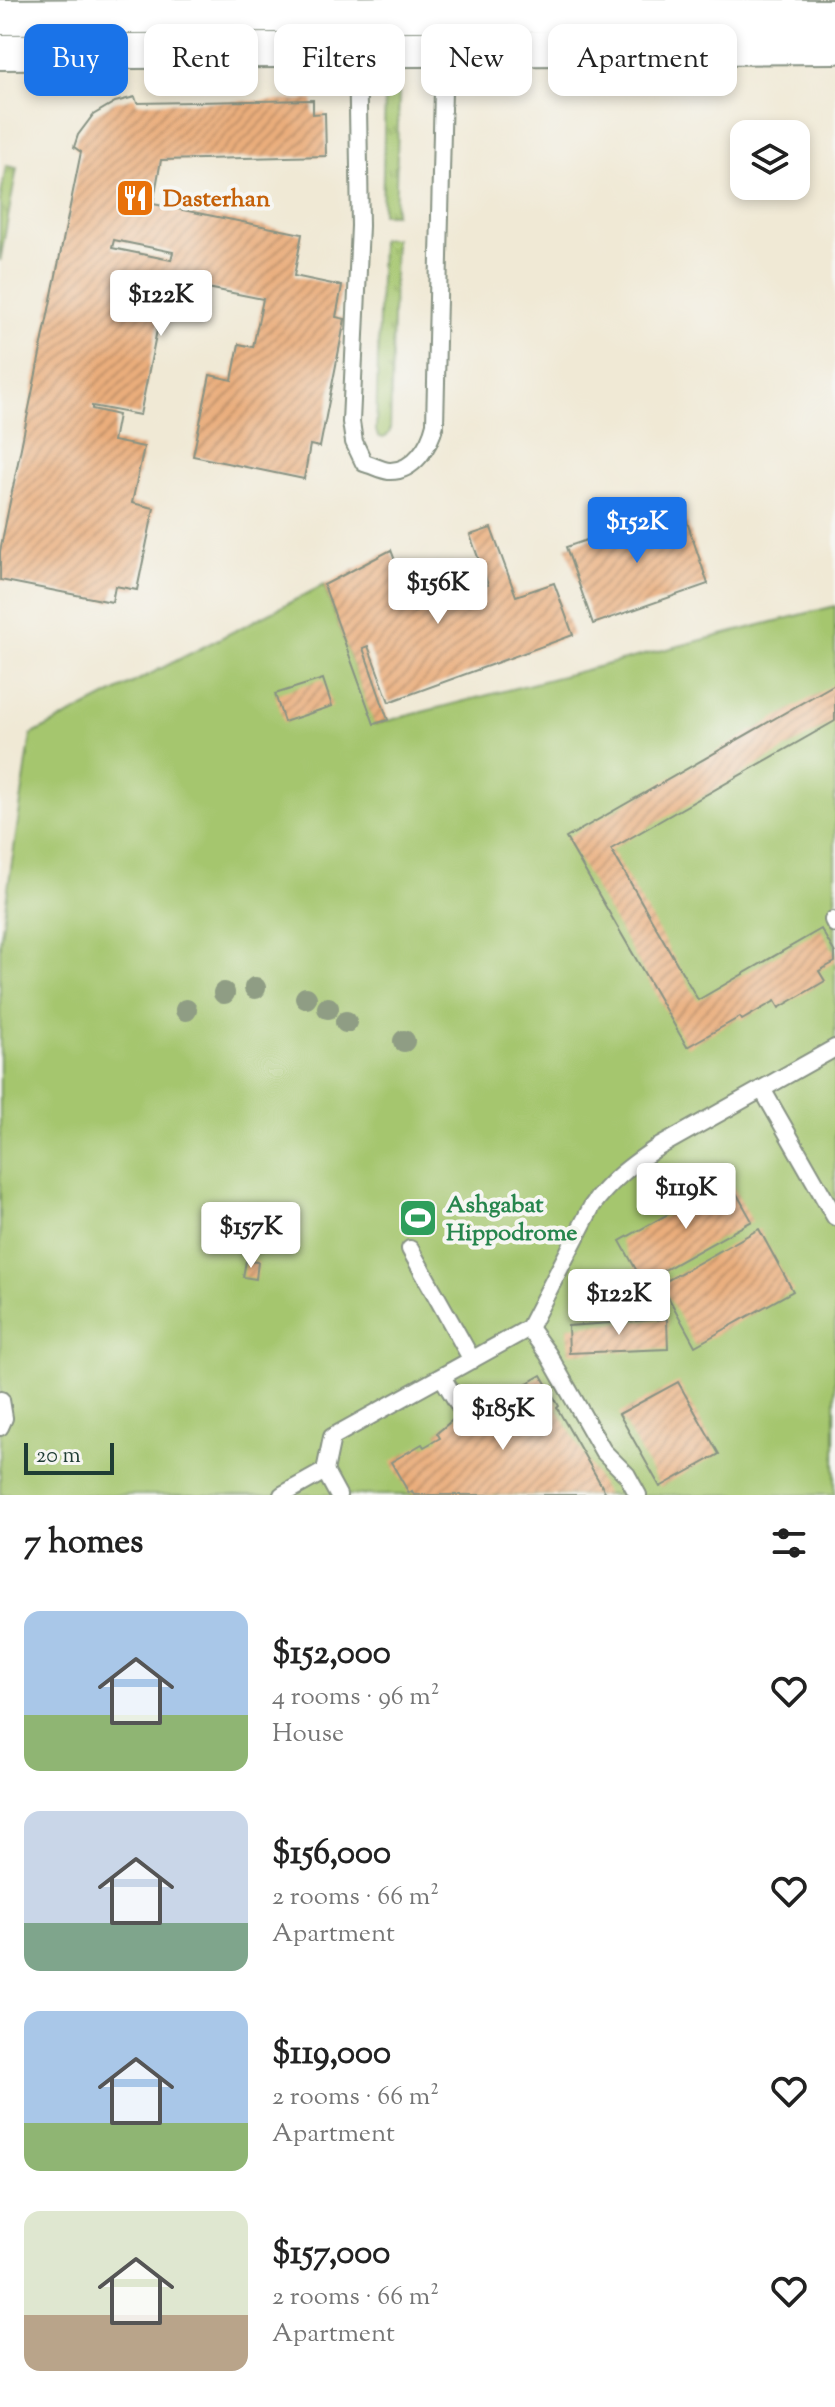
<!DOCTYPE html>
<html lang="en">
<head>
<meta charset="utf-8">
<style>
	:root { --surface:#fff; --page:#f2f2f2; --text:#222; --muted:#767676; --accent:#1a73e8 }
	body { margin:0; font-family:"Sorts Mill Goudy",serif; background:var(--page); color:var(--text); height:100vh; display:flex; flex-direction:column; font-size:30px; white-space:nowrap }
	* { box-sizing:border-box; margin:0 }
	p { font-size:26px; color:var(--muted) }
	.icon { flex:none; width:44px; height:44px; fill:none; stroke:currentColor; stroke-width:2; stroke-linecap:round; stroke-linejoin:round }
	.map { position:relative; height:1495px; overflow:hidden }
	.side { display:flex; flex-direction:column; background:var(--surface); flex:1 }
	.side>* { flex:none }
	.top-card { position:absolute; left:24px; top:24px; width:788px; height:72px; display:flex; gap:16px }
	.buttons { position:absolute; left:730px; top:120px; display:grid; gap:16px }
	.buttons a { display:grid; place-items:center; width:80px; height:80px; border-radius:16px; background:var(--surface); box-shadow:0 4px 12px #0003; font-size:40px }
	.scale { position:absolute; left:24px; bottom:20px; width:90px; box-sizing:border-box; padding-left:8px; border:4px solid #1f3d34; border-top:0; font-size:22px; line-height:28px; white-space:nowrap; color:#1f3d34; -webkit-text-stroke:6px #f6f6f2; paint-order:stroke }
	.price { position:absolute; translate:-50% -68px; padding:0 18px; border-radius:8px; background:#fff; color:#222; font-size:26px; line-height:52px; filter:drop-shadow(0 2px 4px #0008) }
	.price::after { content:''; position:absolute; left:50%; top:48px; width:24px; height:18px; margin-left:-12px; background:inherit; clip-path:polygon(0 0,100% 0,50% 100%) }
	.price.selected { background:var(--accent); color:#fff }
	ul { padding:0; list-style:none }
	li { display:flex; align-items:center; gap:24px; height:200px; padding:0 24px }
	li span { display:grid; place-items:center; flex:none; width:224px; height:160px; border-radius:16px; color:#555 }
	li>.icon { margin-inline-start:auto }
	span .icon { width:96px; height:96px; fill:#fffc; stroke-width:1 }
	li b { font-size:34px }
	h2 { display:flex; justify-content:space-between; align-items:center; height:96px; padding:0 24px; font-size:34px }
	.pill { padding:0 28px; border-radius:16px; background:var(--surface); box-shadow:0 4px 12px #0003; font-size:28px; line-height:72px }
	.pill.selected { background:var(--accent); color:#fff }
	.map>svg:first-child { display:block }
</style>
</head>
<body>
<div class="map">
<svg width="835" height="1495" viewBox="0 0 835 1495">
	<defs>
		<pattern id="grass-tufts" width="24" height="20" patternUnits="userSpaceOnUse" patternTransform="scale(2)"><rect width="24" height="20" fill="#a5c66e"/><path d="M3 7l-1-3M5 7V3M7 7l1-3M15 17l-1-3M17 17v-4M19 17l1-3" fill="none" stroke="#86a25b"/></pattern>
		<pattern id="building-hatch" width="6" height="6" patternUnits="userSpaceOnUse" patternTransform="scale(2)"><rect width="6" height="6" fill="#eaad7c"/><path d="M-1 1l2-2M0 6l6-6M5 7l2-2" fill="none" stroke="#bd8e66"/></pattern>
	</defs>
	<rect width="100%" height="100%" fill="#f6f6f2"/>
	<filter id="ink" filterUnits="userSpaceOnUse"><feTurbulence type="fractalNoise" baseFrequency=".0125" numOctaves="2"/><feDisplacementMap in="SourceGraphic" scale="16" xChannelSelector="R" yChannelSelector="G"/><feConvolveMatrix kernelMatrix="1 2 1 2 8 2 1 2 1" color-interpolation-filters="sRGB"/></filter>
	<filter id="wash" filterUnits="userSpaceOnUse"><feTurbulence type="fractalNoise" baseFrequency=".006" numOctaves="4" result="noise"/><feDisplacementMap in="SourceGraphic" scale="32" xChannelSelector="R" yChannelSelector="G"/><feGaussianBlur stdDeviation="1.8" result="paint"/><feColorMatrix in="noise" values="0 0 0 0 0 0 0 0 0 0 0 0 0 0 0 0 0 1.4 0 .05"/><feComposite in="paint" operator="in"/></filter>
	<g filter="url(#wash)">
		<rect width="100%" height="100%" fill="#f0e9d5"/>
		<!-- grass -->
		<g fill="url(#grass-tufts)" stroke="#628251" stroke-width="2">
			<polygon points="385,93 399,93 395,214 382,214"/>
			<polygon points="6,166 17,168 0,261 0,201"/>
			<polygon points="381,239 395,239 390,431 387,436 383,438 378,436 376,431"/>
		</g>
		<!-- pitch -->
		<polygon fill="#a5c66e" stroke="#628251" stroke-width="2" points="324,585 375,724 835,606 835,1495 0,1495 0,942 31,735"/>
		<g id="blocks">
			<!-- building -->
			<g fill="url(#building-hatch)" fill-rule="evenodd">
				<path d="M135,97L137,103L313,100V114L325,113L326,156L161,160L153,204L302,234L294,276L342,286L336,317L345,319L320,447L310,445L304,479L193,456L210,375L232,380L239,344L253,347L263,299L167,280L140,415L92,406V409L118,415L113,441L144,447L132,503L154,508L137,590L115,586L112,602L0,580V551L81,152L74,147L78,135L93,115L115,102ZM114,240L173,252L171,260L112,248Z"/>
				<polygon points="682,507 708,584 593,624 566,547"/>
				<polygon points="491,528 516,596 554,583 573,635 389,702 368,646 363,648 388,720 374,724 324,585 391,550 414,612 488,585 470,535"/>
				<polygon points="323,679 332,706 284,722 275,694"/>
				<polygon points="835,684 835,721 611,849 698,1000 821,929 835,953 835,962 819,971 825,981 779,1008 775,1001 742,1020 740,1017 687,1047 566,838"/>
				<polygon points="729,1180 752,1221 643,1282 620,1241"/>
				<polygon points="759,1229 793,1291 695,1346 661,1284"/>
				<polygon points="246,1261 258,1262 256,1279 243,1277"/>
				<polygon points="667,1319 668,1349 569,1353 568,1326"/>
				<polygon points="541,1375 559,1406 557,1408 607,1495 414,1495 412,1491 409,1493 391,1462 422,1444 424,1447 440,1438 437,1433 462,1412 494,1401 496,1405 512,1396 510,1393"/>
				<polygon points="678,1382 719,1454 660,1487 619,1414"/>
			</g>
		</g>
	</g>
	<g filter="url(#ink)">
		<use href="#blocks" fill-opacity="0" stroke="#889384" stroke-width="2"/>
		<g fill="none" stroke-linecap="round" stroke-linejoin="round">
			<defs>
				<g id="service">
					<path d="M357,49L360,226L351,422L354,442L364,463C372,465 381,470 389,471C414,472 430,445 435,424L444,48"/>
					<polyline points="833,920 835,924"/>
					<polyline points="762,1089 835,1217"/>
					<polyline points="410,1249 472,1360"/>
					<polyline points="529,1328 548,1354 603,1451 627,1475 638,1495"/>
					<polyline points="442,1377 462,1410"/>
					<polyline points="0,1427 4,1418 1,1400"/>
					<polyline points="325,1471 338,1495"/>
					<path d="M282,1495L325,1471L332,1437L529,1328L592,1206C609,1182 630,1166 655,1149L835,1048"/>
				</g>
				<g id="minor">
					<polyline points="0,17 413,14 835,17"/>
					<polyline points="0,52 835,46"/>
				</g>
			</defs>
			<!-- service casing -->
			<use href="#service" stroke="#889384" stroke-width="20"/>
			<!-- minor casing -->
			<use href="#minor" stroke="#889384" stroke-width="38"/>
			<!-- service -->
			<use href="#service" stroke="#fff" stroke-width="16"/>
			<!-- minor -->
			<use href="#minor" stroke="#fff" stroke-width="34"/>
		</g>
		<!-- trees -->
		<g fill="#8f9d84">
			<circle cx="255" cy="988" r="11"/>
			<circle cx="224" cy="993" r="11"/>
			<circle cx="306" cy="998" r="11"/>
			<circle cx="328" cy="1008" r="11"/>
			<circle cx="186" cy="1010" r="11"/>
			<circle cx="346" cy="1022" r="11"/>
			<circle cx="404" cy="1041" r="11"/>
		</g>
	</g>
	<!-- icons -->
	<defs>
		<symbol id="restaurant-square" viewBox="-11 -11 22 22"><rect x="-9" y="-9" width="18" height="18" rx="4" fill="#e8710a" stroke="#f6f6f2"/><path d="M-5-6h1v4h1v-4h1v4h1v-4h1v5L-1.5 .5V6h-2V.5L-5-1ZM5-6V6H3V1.5H1.5Q1.5-4 5-6Z" fill="#fff"/></symbol>
		<symbol id="stadium-square" viewBox="-11 -11 22 22"><rect x="-9" y="-9" width="18" height="18" rx="4" fill="#2e9e5b" stroke="#f6f6f2"/><path d="M0-5a6.5 5 0 1 0 0 10a6.5 5 0 1 0 0-10ZM-3.5-1.8h7v3.6h-7Z" fill="#fff"/></symbol>
	</defs>
	<g fill-rule="evenodd">
		<use href="#restaurant-square" x="113" y="176" width="44" height="44"/>
		<use href="#stadium-square" x="396" y="1196" width="44" height="44"/>
	</g>
	<g text-anchor="middle" stroke-width="8" stroke-linejoin="round" paint-order="stroke">
		<!-- food labels -->
		<g font-size="24" font-weight="bold" fill="#c56008" stroke="#f6f6f2" text-anchor="start">
			<text x="163" y="206">Dasterhan</text>
		</g>
		<!-- leisure labels -->
		<g font-size="24" font-weight="bold" fill="#27864d" stroke="#f6f6f2" text-anchor="start">
			<text x="446" y="1212">Ashgabat<tspan x="446" dy="28">Hippodrome</tspan></text>
		</g>
	</g>
</svg>
<div class="buttons">
<a><svg class="icon" aria-label="layers" viewBox="0 0 24 24"><path d="M12 4l9 5-9 5-9-5zM3 14l9 5 9-5"/></svg></a>
</div>
<div class="scale">20 m</div>
<b class="price" style="left:161px;top:338px">$122K</b>
<b class="price selected" style="left:637px;top:565px">$152K</b>
<b class="price" style="left:438px;top:626px">$156K</b>
<b class="price" style="left:686px;top:1231px">$119K</b>
<b class="price" style="left:251px;top:1270px">$157K</b>
<b class="price" style="left:619px;top:1337px">$122K</b>
<b class="price" style="left:503px;top:1452px">$185K</b>
<div class="top-card">
<a class="pill selected">Buy</a>
<a class="pill">Rent</a>
<a class="pill">Filters</a>
<a class="pill">New</a>
<a class="pill">Apartment</a>
</div>
</div>
<section class="side">
<h2>7 homes<svg class="icon" aria-label="filters" viewBox="0 0 24 24"><path d="M4 7h16M4 17h16"/><circle cx="9" cy="7" r="2"/><circle cx="15" cy="17" r="2"/></svg></h2>
<ul>
<li><span style="background:linear-gradient(#a9c7e8 65%,#8fb573 0)"><svg class="icon" aria-label="home" viewBox="0 0 24 24"><path d="M3 11l9-7 9 7M6 9v11h12V9"/></svg></span><div><b>$152,000</b><p>4 rooms · 96 m²</p><p>House</p></div><svg class="icon" aria-label="heart" viewBox="0 0 24 24"><path d="M12 20l-8-8c-3-5 5-10 8-4 3-6 11-1 8 4z"/></svg></li>
<li><span style="background:linear-gradient(#c9d6e8 70%,#7fa58c 0)"><svg class="icon" aria-label="home" viewBox="0 0 24 24"><path d="M3 11l9-7 9 7M6 9v11h12V9"/></svg></span><div><b>$156,000</b><p>2 rooms · 66 m²</p><p>Apartment</p></div><svg class="icon" aria-label="heart" viewBox="0 0 24 24"><path d="M12 20l-8-8c-3-5 5-10 8-4 3-6 11-1 8 4z"/></svg></li>
<li><span style="background:linear-gradient(#a9c7e8 70%,#8fb573 0)"><svg class="icon" aria-label="home" viewBox="0 0 24 24"><path d="M3 11l9-7 9 7M6 9v11h12V9"/></svg></span><div><b>$119,000</b><p>2 rooms · 66 m²</p><p>Apartment</p></div><svg class="icon" aria-label="heart" viewBox="0 0 24 24"><path d="M12 20l-8-8c-3-5 5-10 8-4 3-6 11-1 8 4z"/></svg></li>
<li><span style="background:linear-gradient(#dfe7d0 65%,#b9a48a 0)"><svg class="icon" aria-label="home" viewBox="0 0 24 24"><path d="M3 11l9-7 9 7M6 9v11h12V9"/></svg></span><div><b>$157,000</b><p>2 rooms · 66 m²</p><p>Apartment</p></div><svg class="icon" aria-label="heart" viewBox="0 0 24 24"><path d="M12 20l-8-8c-3-5 5-10 8-4 3-6 11-1 8 4z"/></svg></li>
</ul>
</section>
</body>
</html>
